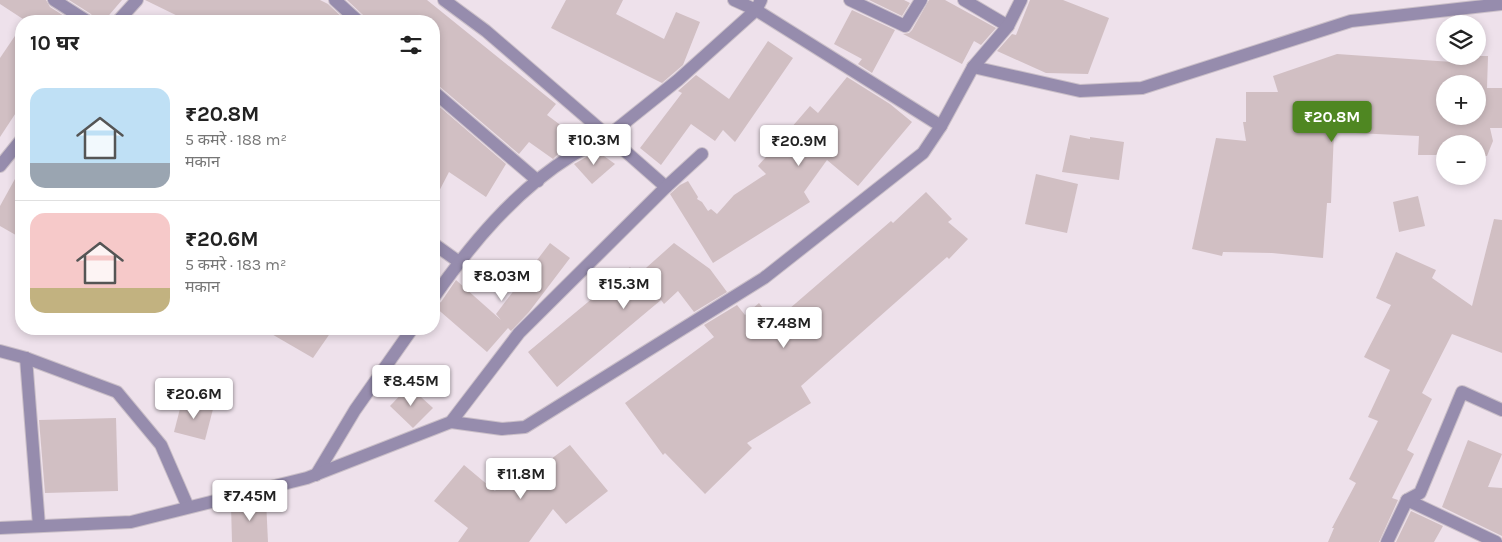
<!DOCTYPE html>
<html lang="hi">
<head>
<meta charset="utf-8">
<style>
	:root { --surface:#fff; --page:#f6f6f6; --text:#222; --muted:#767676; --line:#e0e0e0; --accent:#4f8722 }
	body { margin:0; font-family:Karla,"Noto Sans Devanagari",sans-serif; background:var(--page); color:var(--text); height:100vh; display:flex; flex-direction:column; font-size:19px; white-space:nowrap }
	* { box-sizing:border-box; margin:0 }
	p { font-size:16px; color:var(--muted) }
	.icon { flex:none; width:28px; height:28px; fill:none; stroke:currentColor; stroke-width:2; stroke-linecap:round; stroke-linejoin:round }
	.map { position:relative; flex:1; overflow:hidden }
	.details { position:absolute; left:15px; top:15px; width:425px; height:320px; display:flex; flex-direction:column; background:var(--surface); border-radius:20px; box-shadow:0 2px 8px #0003 }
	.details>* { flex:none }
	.buttons { position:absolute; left:1436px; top:15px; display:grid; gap:10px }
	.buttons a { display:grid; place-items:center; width:50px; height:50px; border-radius:50%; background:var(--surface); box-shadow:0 2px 8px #0003; font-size:25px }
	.price { position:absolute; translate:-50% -42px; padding:0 11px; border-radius:5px; background:#fff; color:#222; font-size:16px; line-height:32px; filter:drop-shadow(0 1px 2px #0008) }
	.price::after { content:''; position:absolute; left:50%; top:30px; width:15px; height:11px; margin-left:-8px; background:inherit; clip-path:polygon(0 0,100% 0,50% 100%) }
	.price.on { background:var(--accent); color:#fff }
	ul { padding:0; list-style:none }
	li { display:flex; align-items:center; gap:15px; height:125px; padding:0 15px }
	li+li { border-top:1px solid var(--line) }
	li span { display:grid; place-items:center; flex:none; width:140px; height:100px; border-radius:15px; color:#555 }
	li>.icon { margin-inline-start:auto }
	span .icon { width:60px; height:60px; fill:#fffc; stroke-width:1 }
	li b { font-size:21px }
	h2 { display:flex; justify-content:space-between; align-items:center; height:60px; padding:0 15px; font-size:21px }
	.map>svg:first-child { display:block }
</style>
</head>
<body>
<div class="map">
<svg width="1502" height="542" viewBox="0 0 1502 542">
	<rect width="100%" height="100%" fill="#eee1eb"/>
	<!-- building -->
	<g fill="#d1bfc3" fill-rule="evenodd">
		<polygon points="0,0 46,0 50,7 72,21 26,21 0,4"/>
		<polygon points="69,0 122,0 104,21 95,21 91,14"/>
		<polygon points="145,0 320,0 328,4 346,21 188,21"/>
		<polygon points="347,0 427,0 556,104 547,115 582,141 563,151 562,150 553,159 529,142 519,154 439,86 434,84 434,21 366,21 363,15"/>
		<polygon points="566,0 623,0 616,14 664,39 676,12 700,22 683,65 662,83 551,28"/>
		<polygon points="869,0 904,0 910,3 902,16"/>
		<polygon points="929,0 945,0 996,28 981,45 974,41 962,64 903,34 909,33 912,30"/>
		<polygon points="1030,0 1063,0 1109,18 1088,74 1046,73 997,51 1012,34 1016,35"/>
		<polygon points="852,10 895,30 872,73 858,64 862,59 834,44"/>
		<polygon points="21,27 21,105 0,137 0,58"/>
		<polygon points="768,41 793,58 735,142 723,130 715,141 691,124 661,165 640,148 682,93 678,91 696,75 729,99"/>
		<path d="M1337,54L1452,62V56H1488L1487,88H1502V128H1490L1493,141L1487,156H1478V144H1445V155H1418L1419,136L1334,132L1331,203H1327L1323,258L1272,253L1223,252L1222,256L1192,249L1216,138L1246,141L1243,122H1246V92H1278L1273,76ZM1445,84H1478V116H1445Z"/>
		<polygon points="847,77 890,104 912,122 858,186 827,160 804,192 810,202 713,263 670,194 680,185 688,181 698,197 697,199 702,202 708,211 711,209 717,214 734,195 766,174 758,166 810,106 818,113"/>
		<polygon points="434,102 506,164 486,197 449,172 434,201"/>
		<polygon points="1070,135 1090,139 1090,137 1124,142 1119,180 1062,172"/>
		<polygon points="597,151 615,164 592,184 574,164"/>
		<polygon points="21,168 21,238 0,226 0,206"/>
		<polygon points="1036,174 1078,184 1067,233 1025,224"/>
		<polygon points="926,192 952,219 948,222 968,239 949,259 947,257 801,386 811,403 747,443 752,448 705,494 665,453 663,455 625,403 714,337 704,325 737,305 745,315 759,303 774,322 891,221 893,223"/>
		<polygon points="1418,196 1425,226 1399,232 1393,202"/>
		<polygon points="1494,219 1502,220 1502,353 1452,334 1422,393 1432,399 1407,450 1414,454 1392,498 1398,500 1379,542 1328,542 1334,528 1332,528 1356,483 1349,479 1378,421 1368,417 1390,370 1364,357 1391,305 1376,298 1396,252 1436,270 1432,278 1472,306"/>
		<polygon points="550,243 570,258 529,312 511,331 508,328 487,352 434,306 441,302 456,280 501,320 496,314"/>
		<polygon points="674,243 710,269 727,292 694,312 678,291 664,304 661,300 557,387 528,352 630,267 637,276"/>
		<polygon points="263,329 333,329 313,358"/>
		<polygon points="409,386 433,408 413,428 390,406"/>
		<polygon points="182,401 213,409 205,440 174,432"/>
		<polygon points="116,418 118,491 45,493 39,420"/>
		<polygon points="1468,440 1502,454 1488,487 1502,488 1502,536 1442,507"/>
		<polygon points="570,445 608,491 566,524 553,509 529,542 458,542 468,528 434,501 464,465 495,491 509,472 521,481"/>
		<polygon points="266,500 268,542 232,542 231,505 248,501"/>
		<polygon points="1411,511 1443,526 1434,542 1396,542"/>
	</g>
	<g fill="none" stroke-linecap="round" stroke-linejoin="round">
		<defs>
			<g id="street">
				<polyline points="54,0 87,21"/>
				<polyline points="335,0 358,21"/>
				<polyline points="734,0 756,10 761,0"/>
				<polyline points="850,0 905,26 921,0"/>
				<polyline points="964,0 1008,26"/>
				<polyline points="118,21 137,0"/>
				<polyline points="973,67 1080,91 1142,88 1351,21 1502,4"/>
				<polyline points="434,92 538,181"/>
				<polyline points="0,166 21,140"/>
				<polyline points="666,187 608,136 678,80 756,10 941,126"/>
				<polyline points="434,244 459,262"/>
				<path d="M434,297C471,244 515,191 571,156C583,149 596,143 608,136L486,31L444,0"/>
				<polyline points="0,351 26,358 117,392 161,445 188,507"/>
				<polyline points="26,358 39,526"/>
				<polyline points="451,422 502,429 525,427 764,278 923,153 941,126 973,67 1008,26 1021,0"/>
				<polyline points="316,475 355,410 412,329"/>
				<polyline points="1407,500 1496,542"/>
				<polyline points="0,528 131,522 307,478 451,422 519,333 666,187 702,154"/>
				<polyline points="1387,542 1407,500 1420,493 1462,392 1502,410"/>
			</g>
		</defs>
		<!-- street casing -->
		<use href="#street" stroke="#cabfc8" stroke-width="14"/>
		<!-- street -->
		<use href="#street" stroke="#968cad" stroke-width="12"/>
	</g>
</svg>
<div class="buttons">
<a><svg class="icon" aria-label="layers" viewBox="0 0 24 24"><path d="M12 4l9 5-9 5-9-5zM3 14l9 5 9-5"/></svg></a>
<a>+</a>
<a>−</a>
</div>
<b class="price on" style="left:1332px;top:143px">₹20.8M</b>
<b class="price" style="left:594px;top:166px">₹10.3M</b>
<b class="price" style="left:799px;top:167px">₹20.9M</b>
<b class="price" style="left:502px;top:302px">₹8.03M</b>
<b class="price" style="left:624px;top:310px">₹15.3M</b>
<b class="price" style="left:784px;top:349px">₹7.48M</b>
<b class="price" style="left:411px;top:407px">₹8.45M</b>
<b class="price" style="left:194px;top:420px">₹20.6M</b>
<b class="price" style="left:521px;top:500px">₹11.8M</b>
<b class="price" style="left:250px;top:522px">₹7.45M</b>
<section class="details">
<h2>10 घर<svg class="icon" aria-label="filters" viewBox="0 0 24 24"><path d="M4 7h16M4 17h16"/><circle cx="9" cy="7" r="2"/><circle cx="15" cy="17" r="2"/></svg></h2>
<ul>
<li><span style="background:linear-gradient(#bfe0f5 75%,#9aa5b1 0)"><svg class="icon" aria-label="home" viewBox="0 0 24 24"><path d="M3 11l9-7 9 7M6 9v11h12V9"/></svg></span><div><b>₹20.8M</b><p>5 कमरे · 188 m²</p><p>मकान</p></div></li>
<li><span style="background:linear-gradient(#f6c9c9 75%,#c2b280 0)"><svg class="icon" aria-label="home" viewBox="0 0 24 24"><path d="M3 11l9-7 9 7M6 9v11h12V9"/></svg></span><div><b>₹20.6M</b><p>5 कमरे · 183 m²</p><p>मकान</p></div></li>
</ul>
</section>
</div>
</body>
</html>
